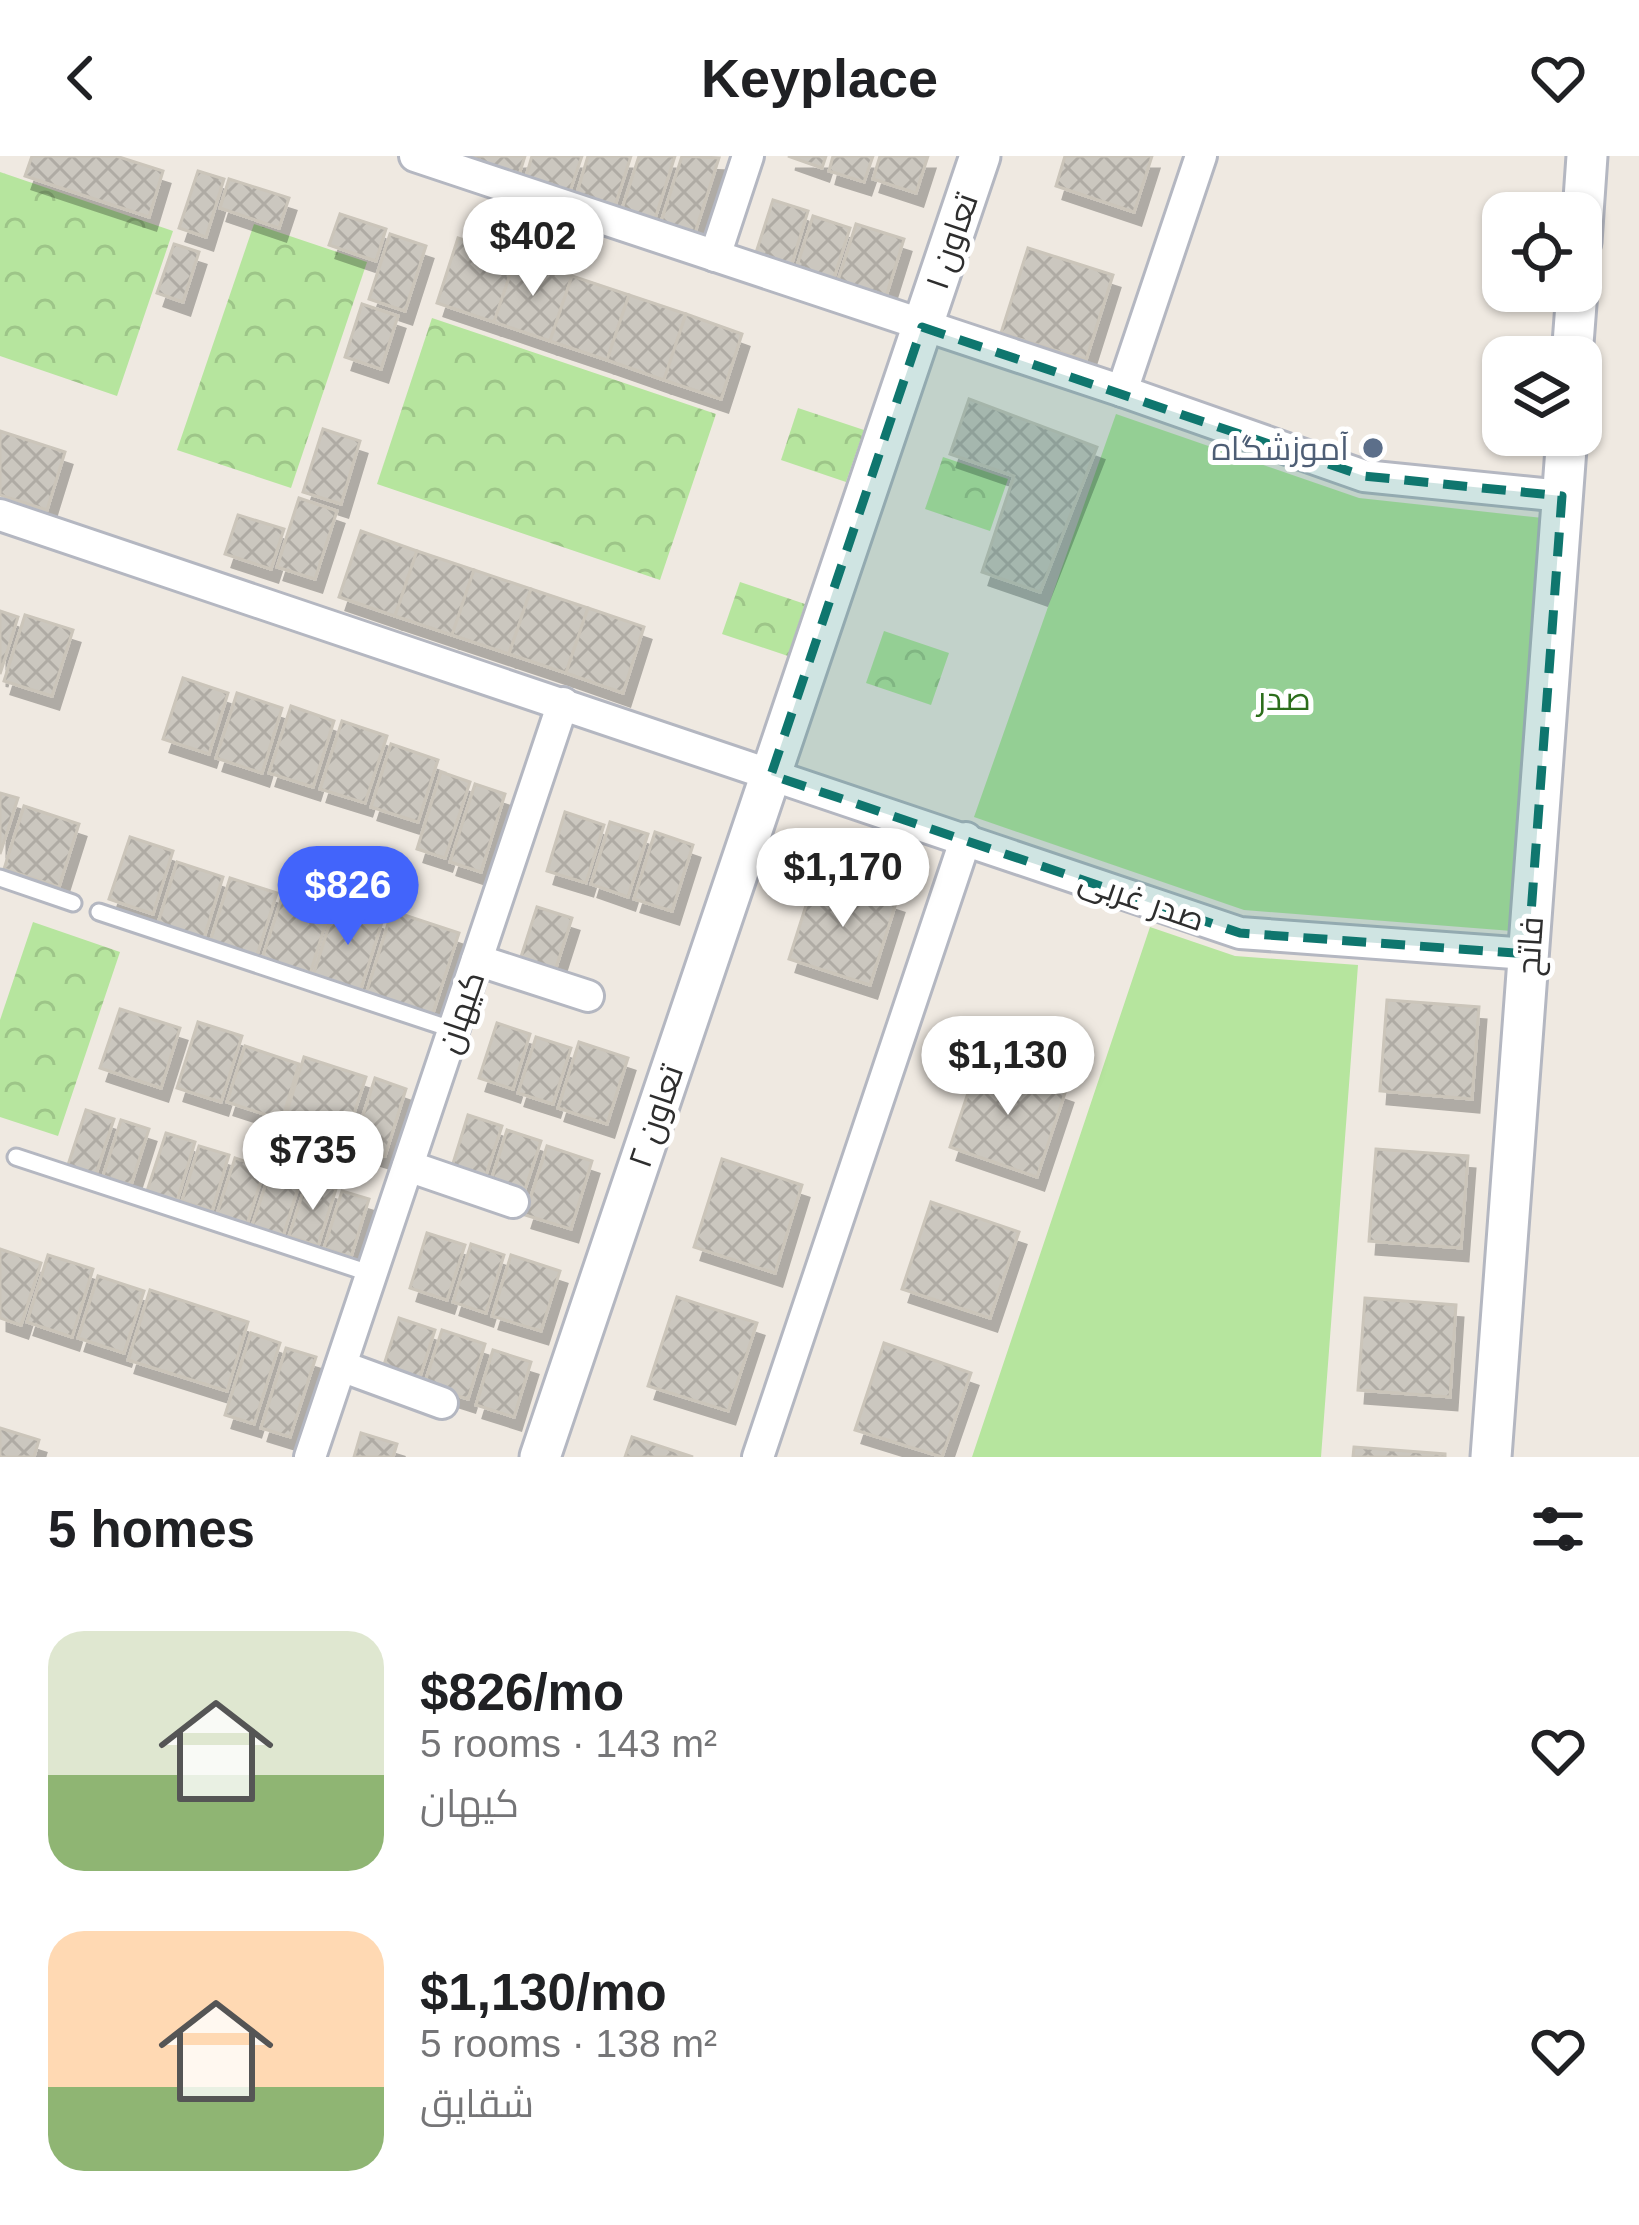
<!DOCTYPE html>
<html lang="en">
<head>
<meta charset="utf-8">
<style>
	:root { --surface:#fff; --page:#f6f6f6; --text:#202124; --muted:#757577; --accent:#4264fb }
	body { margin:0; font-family:Helvetica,Cairo,sans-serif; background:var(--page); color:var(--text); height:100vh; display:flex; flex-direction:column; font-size:45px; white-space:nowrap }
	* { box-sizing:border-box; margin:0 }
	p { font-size:39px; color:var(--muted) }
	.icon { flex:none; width:66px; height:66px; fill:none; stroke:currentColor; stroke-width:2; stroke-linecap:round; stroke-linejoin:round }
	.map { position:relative; height:1301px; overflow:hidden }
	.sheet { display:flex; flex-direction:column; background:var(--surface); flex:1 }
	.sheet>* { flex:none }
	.buttons { position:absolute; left:1482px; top:36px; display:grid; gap:24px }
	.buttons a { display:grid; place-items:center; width:120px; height:120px; border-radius:24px; background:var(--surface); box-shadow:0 3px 9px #0004; font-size:60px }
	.price { position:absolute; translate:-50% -102px; padding:0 27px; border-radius:42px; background:#fff; color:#222; font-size:39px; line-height:78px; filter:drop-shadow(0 3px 6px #0008) }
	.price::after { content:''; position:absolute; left:50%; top:72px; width:36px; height:27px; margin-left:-18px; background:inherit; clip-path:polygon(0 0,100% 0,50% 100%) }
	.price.on { background:var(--accent); color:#fff }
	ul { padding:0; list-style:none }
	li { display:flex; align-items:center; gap:36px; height:300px; padding:0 48px }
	li span { display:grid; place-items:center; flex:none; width:336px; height:240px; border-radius:36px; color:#555 }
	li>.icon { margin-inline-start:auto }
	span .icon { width:144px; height:144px; fill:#fffc; stroke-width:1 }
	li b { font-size:51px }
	h2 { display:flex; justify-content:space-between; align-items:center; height:144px; padding:0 48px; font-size:51px }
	header { display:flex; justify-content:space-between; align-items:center; height:156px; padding:0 48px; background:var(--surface); font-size:54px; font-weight:600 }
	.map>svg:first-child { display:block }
</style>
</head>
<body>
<header><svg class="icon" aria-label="back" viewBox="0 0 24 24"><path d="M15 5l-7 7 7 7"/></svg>Keyplace<svg class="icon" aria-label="heart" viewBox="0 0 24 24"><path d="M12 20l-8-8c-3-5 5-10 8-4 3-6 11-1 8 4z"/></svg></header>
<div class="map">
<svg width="1639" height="1301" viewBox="0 0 1639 1301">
	<defs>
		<pattern id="forest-crowns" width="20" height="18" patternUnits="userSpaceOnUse" patternTransform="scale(3)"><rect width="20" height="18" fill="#b6e59e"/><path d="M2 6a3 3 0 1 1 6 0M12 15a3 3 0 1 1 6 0" fill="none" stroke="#9dc588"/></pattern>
		<pattern id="building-cross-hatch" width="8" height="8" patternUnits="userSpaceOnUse" patternTransform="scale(3)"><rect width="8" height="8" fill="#cbc7bf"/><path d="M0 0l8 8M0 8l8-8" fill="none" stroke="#afaba4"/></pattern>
		<filter id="shadow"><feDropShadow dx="7" dy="13" stdDeviation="0" flood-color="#0004"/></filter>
	</defs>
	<rect width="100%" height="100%" fill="#efe9e1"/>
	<!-- green -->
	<g fill="#b6e59e">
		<polygon points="1116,258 1359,342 1543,362 1512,775 1244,754 974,661"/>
		<polygon points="1150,771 1235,800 1358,809 1321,1301 972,1301"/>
	</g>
	<!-- forest -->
	<g fill="url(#forest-crowns)">
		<polygon points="0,16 173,75 117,240 0,200"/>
		<polygon points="254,68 367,106 291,332 177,294"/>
		<polygon points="432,162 716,258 660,424 377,328"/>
		<polygon points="798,252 864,274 846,326 781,304"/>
		<polygon points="943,301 1008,323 990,375 925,353"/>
		<polygon points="740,426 805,448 788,500 722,478"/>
		<polygon points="884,475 949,497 931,549 866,527"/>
		<polygon points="33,766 120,796 58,980 0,961 0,864"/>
	</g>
	<!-- building -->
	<g fill="url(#building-cross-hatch)" stroke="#cbc5ba" stroke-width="3" filter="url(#shadow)">
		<polygon points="32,0 116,0 163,15 149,61 25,20"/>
		<polygon points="474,0 525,0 518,22 471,7"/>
		<polygon points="532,0 582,0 569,38 525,24"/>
		<polygon points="588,0 631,0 614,53 576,40"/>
		<polygon points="639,0 675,0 654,66 621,56"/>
		<polygon points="682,0 719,2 694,80 660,69"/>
		<polygon points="788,0 826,0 822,12"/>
		<polygon points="833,0 873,0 864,26 829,15"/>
		<polygon points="880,0 928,0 916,37 873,23"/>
		<polygon points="1065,0 1152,0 1134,56 1056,30"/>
		<polygon points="198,15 224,23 206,81 179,72"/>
		<polygon points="229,23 289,42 279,72 220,52"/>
		<polygon points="773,44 808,55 789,117 753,106"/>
		<polygon points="340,58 386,73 376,105 329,89"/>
		<polygon points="813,60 850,72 832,128 795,116"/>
		<polygon points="856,68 904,83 883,150 835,134"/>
		<polygon points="390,78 426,90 405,155 369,143"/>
		<polygon points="458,82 516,101 494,166 437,147"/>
		<polygon points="174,88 199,96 183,146 157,137"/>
		<polygon points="1028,92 1113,119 1086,204 1001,177"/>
		<polygon points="516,101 572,120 550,185 494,166"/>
		<polygon points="572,120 629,139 607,204 550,185"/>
		<polygon points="629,139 686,158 664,224 607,204"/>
		<polygon points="362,148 398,160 381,213 345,201"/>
		<polygon points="686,158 742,178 721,243 664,224"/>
		<polygon points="969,243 1097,291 1040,436 982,416 1014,320 950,298"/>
		<polygon points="323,273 360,285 341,348 303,336"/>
		<polygon points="0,275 65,296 47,354 0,339"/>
		<polygon points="299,342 337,355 315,423 277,411"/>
		<polygon points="238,359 284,373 271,413 225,398"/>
		<polygon points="361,375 417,395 395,460 339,441"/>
		<polygon points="417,395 474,414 452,479 395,460"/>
		<polygon points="474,414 531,433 509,498 452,479"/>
		<polygon points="531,433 588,452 566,517 509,498"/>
		<polygon points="588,452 644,471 623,537 566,517"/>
		<polygon points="0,455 18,461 0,518"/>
		<polygon points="25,459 73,474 52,540 4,525"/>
		<polygon points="183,522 228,537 209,598 163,583"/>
		<polygon points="237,537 282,552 262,617 216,602"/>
		<polygon points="291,550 334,565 313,631 269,617"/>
		<polygon points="342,565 387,580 365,647 320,633"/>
		<polygon points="391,588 438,604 418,666 371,651"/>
		<polygon points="441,616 470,626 445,702 417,693"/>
		<polygon points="475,628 505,638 481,716 450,706"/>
		<polygon points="0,637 18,642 0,698"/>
		<polygon points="24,650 79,668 59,731 4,713"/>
		<polygon points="565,656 604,669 586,727 547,715"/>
		<polygon points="610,666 648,678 628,741 591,728"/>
		<polygon points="655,676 693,689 672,755 634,743"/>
		<polygon points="130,681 173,695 153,758 109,743"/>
		<polygon points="177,706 223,721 204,782 158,767"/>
		<polygon points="816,718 897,744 870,829 789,803"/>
		<polygon points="230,722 277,737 256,802 210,786"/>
		<polygon points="282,741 329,756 310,818 262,803"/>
		<polygon points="336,748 383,763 360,836 313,820"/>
		<polygon points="537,751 572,762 554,818 519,807"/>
		<polygon points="392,755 459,777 432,860 366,838"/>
		<polygon points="1387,844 1479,851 1472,943 1380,935"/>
		<polygon points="120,853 180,872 161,932 100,912"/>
		<polygon points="198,866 242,880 221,946 177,932"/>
		<polygon points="497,867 530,878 513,933 479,922"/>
		<polygon points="536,881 571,892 553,948 518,937"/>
		<polygon points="579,886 628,902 607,968 558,952"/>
		<polygon points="245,890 299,908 282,964 227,946"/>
		<polygon points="304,901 366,921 344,988 283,968"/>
		<polygon points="979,904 1066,934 1037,1021 950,991"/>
		<polygon points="375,922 406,933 385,1000 353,990"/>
		<polygon points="86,954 114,963 95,1021 67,1012"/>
		<polygon points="468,959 502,970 483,1028 450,1017"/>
		<polygon points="121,964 149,973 131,1029 103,1020"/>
		<polygon points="507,974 541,985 522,1042 489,1031"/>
		<polygon points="166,977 195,986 177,1045 147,1035"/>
		<polygon points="199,990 229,999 212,1055 182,1045"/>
		<polygon points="547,990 592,1005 571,1073 525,1059"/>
		<polygon points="1376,993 1468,1000 1461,1092 1369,1085"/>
		<polygon points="235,1002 265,1012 247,1068 217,1058"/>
		<polygon points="722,1003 802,1029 775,1117 694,1091"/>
		<polygon points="270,1016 300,1026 283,1080 252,1070"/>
		<polygon points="307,1024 336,1033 318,1090 289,1080"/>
		<polygon points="342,1035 369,1043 351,1101 324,1092"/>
		<polygon points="931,1046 1019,1076 990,1162 902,1133"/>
		<polygon points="427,1077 465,1089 447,1144 410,1132"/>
		<polygon points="471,1088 504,1099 486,1157 453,1146"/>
		<polygon points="0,1093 41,1107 21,1169 0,1162"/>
		<polygon points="48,1099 93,1113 72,1181 27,1166"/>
		<polygon points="511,1099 560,1115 541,1175 492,1160"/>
		<polygon points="98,1120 144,1135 124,1197 78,1182"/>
		<polygon points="150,1134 248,1166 227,1235 128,1204"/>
		<polygon points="677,1141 757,1167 728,1255 648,1230"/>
		<polygon points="1365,1142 1456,1149 1450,1241 1358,1234"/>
		<polygon points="399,1162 435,1174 418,1227 382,1215"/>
		<polygon points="442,1174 485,1188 468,1243 424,1229"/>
		<polygon points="251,1177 280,1187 254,1268 225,1259"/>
		<polygon points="884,1187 971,1217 942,1301 855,1274"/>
		<polygon points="286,1192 316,1201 290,1281 261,1272"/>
		<polygon points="493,1194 531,1206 514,1261 476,1249"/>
		<polygon points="0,1272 39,1284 34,1301 0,1301"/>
		<polygon points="361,1277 397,1288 393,1301 354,1301"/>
		<polygon points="632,1281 693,1301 625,1301"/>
		<polygon points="1354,1291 1445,1298 1445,1301 1353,1301"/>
	</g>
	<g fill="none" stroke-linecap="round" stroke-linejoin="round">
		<defs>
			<g id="service">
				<polyline points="0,722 73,747"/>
				<polyline points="99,756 454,874"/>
				<polyline points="16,1001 372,1118"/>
			</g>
			<g id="minor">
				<polyline points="415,0 1122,235 1364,320 1562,340"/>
				<polyline points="715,100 748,0"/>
				<polyline points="1122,235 1201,0"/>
				<polyline points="0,359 1240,777 1528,798"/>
				<polyline points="477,804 588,840"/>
				<polyline points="408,1010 513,1046"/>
				<polyline points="341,1210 442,1247"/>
				<polyline points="310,1301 563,547"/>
				<polyline points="758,1301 966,682"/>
			</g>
			<g id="tertiary">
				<polyline points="1581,86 1587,0"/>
				<polyline points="1572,201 1577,135"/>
				<polyline points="540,1301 980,0"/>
				<polyline points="1491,1301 1567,279"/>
			</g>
		</defs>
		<!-- service casing -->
		<use href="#service" stroke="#b4b7c1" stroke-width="21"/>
		<!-- minor casing -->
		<use href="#minor" stroke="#b4b7c1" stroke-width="36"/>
		<!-- tertiary casing -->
		<use href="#tertiary" stroke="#b4b7c1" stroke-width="45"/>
		<!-- service -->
		<use href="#service" stroke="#fff" stroke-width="15"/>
		<!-- minor -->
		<use href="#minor" stroke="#fff" stroke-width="30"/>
		<!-- tertiary -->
		<use href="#tertiary" stroke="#fff" stroke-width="39"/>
	</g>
	<!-- marked area -->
	<path fill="#0f766e" fill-opacity="0.2" stroke="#0f766e" stroke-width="9" stroke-dasharray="24 15" stroke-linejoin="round" d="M922,171L1364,320L1562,340L1528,798L1240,777L771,619Z"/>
	<!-- markers -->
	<circle fill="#5c6f8a" stroke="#fff" stroke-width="4.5" cx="1373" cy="292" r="12"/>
	<g text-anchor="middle" stroke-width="10" stroke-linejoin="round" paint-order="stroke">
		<!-- street labels -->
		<g font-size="33" fill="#2e2e2e" stroke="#fff">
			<text transform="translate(951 85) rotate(-71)" y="12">تعاون ۱</text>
			<text transform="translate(1142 743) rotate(19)" y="12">صدر غربی</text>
			<text transform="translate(1529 790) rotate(-86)" y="12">فاتح</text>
			<text transform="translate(460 856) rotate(-71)" y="12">کیهان</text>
			<text transform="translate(655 960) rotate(-71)" y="12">تعاون ۲</text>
		</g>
		<!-- service labels -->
		<g font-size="33" fill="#4e5e75" stroke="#fff" text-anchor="end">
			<text x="1349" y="304">آموزشگاه</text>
		</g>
		<!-- park labels -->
		<g font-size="33" fill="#2c6e1b" stroke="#fff">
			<text x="1284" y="554">صدر</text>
		</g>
	</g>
</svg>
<div class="buttons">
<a><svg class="icon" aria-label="locate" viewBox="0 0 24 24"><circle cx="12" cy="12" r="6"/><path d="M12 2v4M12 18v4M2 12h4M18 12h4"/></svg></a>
<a><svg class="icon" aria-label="layers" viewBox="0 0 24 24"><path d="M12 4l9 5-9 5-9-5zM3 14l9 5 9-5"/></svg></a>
</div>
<b class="price" style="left:533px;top:143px">$402</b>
<b class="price" style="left:843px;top:774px">$1,170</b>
<b class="price on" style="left:348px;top:792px">$826</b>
<b class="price" style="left:1008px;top:962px">$1,130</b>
<b class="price" style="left:313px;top:1057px">$735</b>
</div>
<section class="sheet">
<h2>5 homes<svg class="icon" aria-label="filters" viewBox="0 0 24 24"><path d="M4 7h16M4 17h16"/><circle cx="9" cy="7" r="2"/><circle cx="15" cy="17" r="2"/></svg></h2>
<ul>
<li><span style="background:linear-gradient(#dfe7d0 60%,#8fb573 0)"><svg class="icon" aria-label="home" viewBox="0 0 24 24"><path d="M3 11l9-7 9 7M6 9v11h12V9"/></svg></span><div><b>$826/mo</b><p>5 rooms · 143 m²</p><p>کیهان</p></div><svg class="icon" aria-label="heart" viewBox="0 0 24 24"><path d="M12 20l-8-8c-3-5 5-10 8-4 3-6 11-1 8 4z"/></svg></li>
<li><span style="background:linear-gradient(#ffd9b3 65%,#8fb573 0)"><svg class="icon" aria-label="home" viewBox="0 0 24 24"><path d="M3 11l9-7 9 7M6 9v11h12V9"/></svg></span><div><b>$1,130/mo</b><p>5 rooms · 138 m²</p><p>شقایق</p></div><svg class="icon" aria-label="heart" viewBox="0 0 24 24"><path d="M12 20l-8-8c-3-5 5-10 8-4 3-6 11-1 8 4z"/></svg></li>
</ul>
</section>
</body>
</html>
